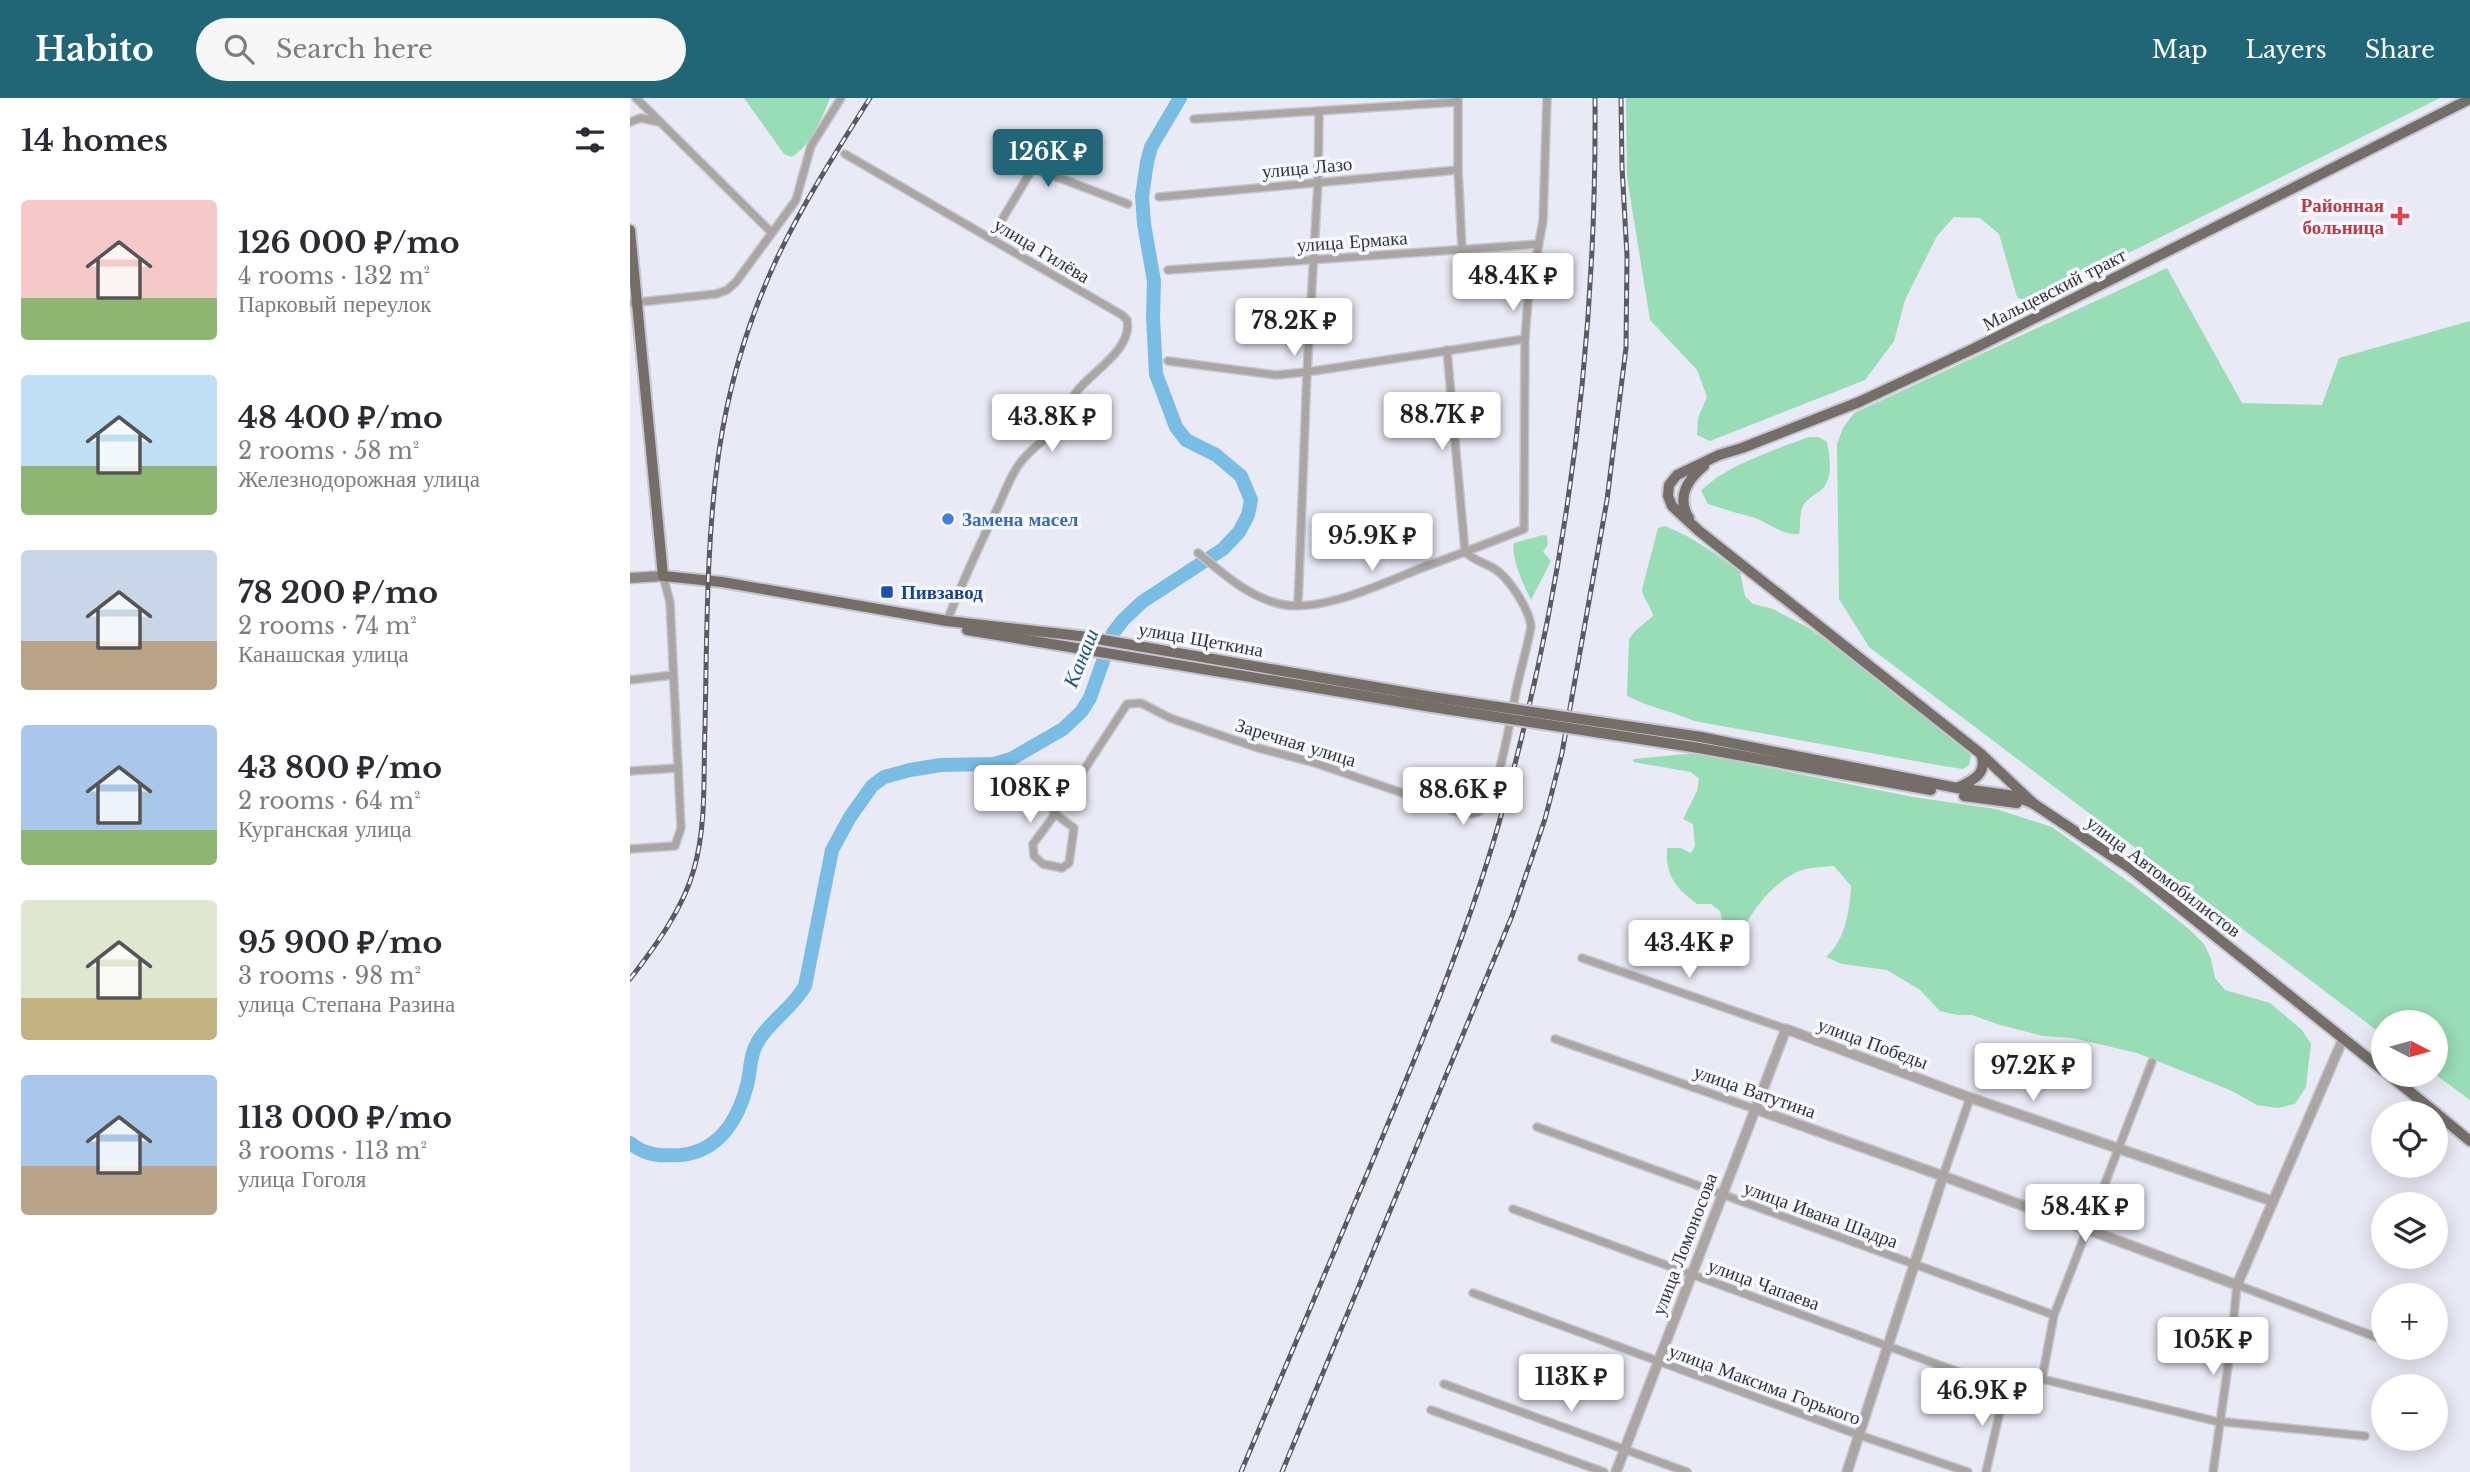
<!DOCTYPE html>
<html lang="en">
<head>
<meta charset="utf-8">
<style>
	:root { --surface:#fff; --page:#f7f7f7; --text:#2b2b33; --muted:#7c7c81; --accent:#216676 }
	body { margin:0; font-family:"Libre Baskerville",serif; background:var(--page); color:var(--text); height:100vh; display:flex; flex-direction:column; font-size:26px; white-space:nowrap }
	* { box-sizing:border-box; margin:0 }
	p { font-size:23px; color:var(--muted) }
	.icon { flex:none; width:38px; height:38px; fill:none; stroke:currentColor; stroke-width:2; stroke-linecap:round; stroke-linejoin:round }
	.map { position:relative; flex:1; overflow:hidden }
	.side { display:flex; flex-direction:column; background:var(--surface); width:630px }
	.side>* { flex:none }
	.needle { width:46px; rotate:96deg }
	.buttons { position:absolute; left:1741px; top:912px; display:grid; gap:14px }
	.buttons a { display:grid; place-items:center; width:77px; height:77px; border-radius:50%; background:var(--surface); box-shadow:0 4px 18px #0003; font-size:35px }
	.price { position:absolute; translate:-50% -60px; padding:0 16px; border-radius:7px; background:#fff; color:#222; font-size:23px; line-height:46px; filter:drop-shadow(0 2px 4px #0008) }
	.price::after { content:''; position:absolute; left:50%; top:42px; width:21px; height:16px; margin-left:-10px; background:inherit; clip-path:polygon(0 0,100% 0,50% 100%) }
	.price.current { background:var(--accent); color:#fff }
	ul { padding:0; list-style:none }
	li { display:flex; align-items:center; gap:21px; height:175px; padding:0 21px }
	li span { display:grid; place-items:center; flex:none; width:196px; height:140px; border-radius:7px; color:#555 }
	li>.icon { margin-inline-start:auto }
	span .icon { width:84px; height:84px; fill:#fffc; stroke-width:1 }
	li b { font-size:30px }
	h2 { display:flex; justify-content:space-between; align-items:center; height:84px; padding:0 21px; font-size:30px }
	header { display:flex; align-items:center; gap:42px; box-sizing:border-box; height:98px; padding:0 35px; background:var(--accent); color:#fff }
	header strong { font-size:33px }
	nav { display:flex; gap:38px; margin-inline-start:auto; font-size:24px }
	.search { width:490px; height:63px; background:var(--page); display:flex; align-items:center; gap:18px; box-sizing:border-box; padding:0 24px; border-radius:38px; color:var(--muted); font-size:26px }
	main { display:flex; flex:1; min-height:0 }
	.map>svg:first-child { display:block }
</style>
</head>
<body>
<header>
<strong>Habito</strong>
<div class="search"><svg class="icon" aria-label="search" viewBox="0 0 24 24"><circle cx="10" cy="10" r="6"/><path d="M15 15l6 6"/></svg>Search here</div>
<nav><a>Map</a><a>Layers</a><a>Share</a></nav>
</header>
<main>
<section class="side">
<h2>14 homes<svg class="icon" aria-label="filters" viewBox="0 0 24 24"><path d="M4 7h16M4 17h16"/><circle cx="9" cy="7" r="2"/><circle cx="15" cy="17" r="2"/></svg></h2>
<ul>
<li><span style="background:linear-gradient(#f6c9c9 70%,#8fb573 0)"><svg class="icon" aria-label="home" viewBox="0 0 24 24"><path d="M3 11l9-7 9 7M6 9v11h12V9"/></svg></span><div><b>126 000 ₽/mo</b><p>4 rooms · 132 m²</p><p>Парковый переулок</p></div></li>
<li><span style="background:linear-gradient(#bfe0f5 65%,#8fb573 0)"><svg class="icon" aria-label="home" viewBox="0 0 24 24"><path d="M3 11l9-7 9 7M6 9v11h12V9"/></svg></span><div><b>48 400 ₽/mo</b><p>2 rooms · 58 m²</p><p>Железнодорожная улица</p></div></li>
<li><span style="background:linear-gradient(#c9d6e8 65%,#b9a48a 0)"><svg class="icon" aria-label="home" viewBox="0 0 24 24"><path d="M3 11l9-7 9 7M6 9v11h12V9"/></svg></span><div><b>78 200 ₽/mo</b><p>2 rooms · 74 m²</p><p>Канашская улица</p></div></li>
<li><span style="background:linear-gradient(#a9c7e8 75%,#8fb573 0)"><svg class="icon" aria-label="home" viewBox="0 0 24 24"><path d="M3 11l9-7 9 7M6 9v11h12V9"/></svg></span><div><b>43 800 ₽/mo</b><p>2 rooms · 64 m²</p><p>Курганская улица</p></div></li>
<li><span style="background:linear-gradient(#dfe7d0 70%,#c2b280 0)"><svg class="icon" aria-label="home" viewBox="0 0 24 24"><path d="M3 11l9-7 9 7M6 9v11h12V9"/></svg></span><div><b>95 900 ₽/mo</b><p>3 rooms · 98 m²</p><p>улица Степана Разина</p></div></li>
<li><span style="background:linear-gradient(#a9c7e8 65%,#b9a48a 0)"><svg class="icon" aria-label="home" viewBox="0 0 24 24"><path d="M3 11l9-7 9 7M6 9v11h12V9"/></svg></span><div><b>113 000 ₽/mo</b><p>3 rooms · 113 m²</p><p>улица Гоголя</p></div></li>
</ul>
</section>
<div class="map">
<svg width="1840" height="1374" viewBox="0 0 1840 1374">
	<rect width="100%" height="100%" fill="#e9eaf5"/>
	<!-- green -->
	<g fill="#99ddb6">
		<path d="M114,0H200C192,20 181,47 162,59L154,56Z"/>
		<polygon points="996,0 1810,0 1398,205 1387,199 1369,136 1350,120 1324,119 1307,138 1275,202 1264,243 1235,282 1080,343 1067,337 1068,320 1077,299 1067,272 1020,222 997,79"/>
		<polygon points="1537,170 1612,305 1692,307 1709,260 1840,223 1840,1002 1806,977 1806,924 1754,924 1753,937 1239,549 1209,501 1207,346 1213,330 1224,315"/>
		<path d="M1179,339H1189L1197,344C1200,360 1204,382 1190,393C1184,397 1177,401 1173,408C1169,415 1171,427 1169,436C1152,438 1138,424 1122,419C1107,415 1093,411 1078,406L1071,393C1094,368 1147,351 1179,339Z"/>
		<path d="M1035,428C1063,439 1086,456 1110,474L1115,498L1123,506L1143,511L1179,530L1272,599L1339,652L1341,659L1339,667L1333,671L1313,668L1064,623C1042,613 1018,609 997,598L999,541L1006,532L1023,518C1021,507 1013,502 1012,491L1028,430Z"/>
		<path d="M913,437L917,438L918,446L913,454L921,463L901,502C894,488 881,460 884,445Z"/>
		<path d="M1066,655L1283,699L1366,711L1422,729L1507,790L1559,831L1574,846L1581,861L1585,880L1595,892L1640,905L1672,932L1681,946L1676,989L1665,1006L1648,1010L1627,1007L1600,992L1507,955L1443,940L1412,938L1367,926L1342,917H1327L1310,913L1290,892L1257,872L1212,866L1196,859C1215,843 1220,812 1221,788L1204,768C1195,769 1185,769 1176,771C1149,778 1124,808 1113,832L1106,833L1094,829L1090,813L1081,806H1067C1046,790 1035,778 1037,750H1051L1061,755L1065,748L1063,726L1053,721L1067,693L1069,681L1061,674L1003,664L1004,661Z"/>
	</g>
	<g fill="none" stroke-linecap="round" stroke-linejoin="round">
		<!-- river -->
		<path stroke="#79bde4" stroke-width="14" d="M0,1045C16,1058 30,1058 51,1057C89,1053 108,1022 117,987C121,973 119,959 127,945C139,923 163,910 175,888L202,752L220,719L242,688L254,679L280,672L311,667L363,666L381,661L433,631L451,614L460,600L483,535L493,522L512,504L593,451L609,434L618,417L621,402L611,378L586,357L556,342L546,329L526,276L523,219L524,183L514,126L512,98L517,64L521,49L550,0"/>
		<defs>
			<g id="minor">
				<polyline points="6,0 141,134"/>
				<polyline points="828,1 828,72 832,151"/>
				<polyline points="564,21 828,4"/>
				<polyline points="0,24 11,20 29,24"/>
				<path d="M215,56L492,217L497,222C503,251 463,273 447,293C439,303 436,316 429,326C419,339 406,347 395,359C382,373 375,394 367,411C349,448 332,485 317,523"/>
				<polyline points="529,99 828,72"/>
				<polyline points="361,140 403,70 498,106"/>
				<polyline points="538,172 909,146"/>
				<polyline points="0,205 86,196 97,192 106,184 166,102 181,48 211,0"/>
				<polyline points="538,263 646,277 677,274 895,241"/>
				<path d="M568,455C594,476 620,501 655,507C694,513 752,486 789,471C824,458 859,445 894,431L895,241L898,203L913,123L917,0"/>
				<polyline points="668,507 677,274 688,84 689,13"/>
				<polyline points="0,582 43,577"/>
				<polyline points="0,673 48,670"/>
				<path d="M424,715L444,730L439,765L432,770L413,766L404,758L403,746L423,719L433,696L452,675L497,606L511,605L540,620L628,650L685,665L828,714C838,716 846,718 853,710C872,688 881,611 889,580C893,563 898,546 901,528C899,511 879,480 865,471C855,465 843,462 835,454L817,252"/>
				<polyline points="0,751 45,748 51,730 40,504 33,478"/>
				<polyline points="952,860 1156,931"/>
				<polyline points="925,941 1125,1011"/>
				<polyline points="907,1029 1424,1217"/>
				<polyline points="1313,1078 1340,1000"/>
				<polyline points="883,1111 1375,1291"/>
				<polyline points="843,1195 1229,1337 1338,1374"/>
				<polyline points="1412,1281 1585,1323 1735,1338"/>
				<polyline points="814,1286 1057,1374"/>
				<polyline points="1375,1291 1412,1281 1424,1217 1522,964"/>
				<polyline points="801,1312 974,1374"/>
				<polyline points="1356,1374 1375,1291"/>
				<polyline points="1583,1374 1601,1247 1607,1187 1754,1242"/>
			</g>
			<g id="tertiary">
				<polyline points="1125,1011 1313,1078 1607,1187 1713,941"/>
				<polyline points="986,1374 1156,931 1338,999 1642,1103"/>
				<polyline points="1217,1374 1313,1078"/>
			</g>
			<polyline id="secondary" points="0,480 33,478"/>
			<g id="primary">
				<polyline points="0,132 33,478 92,484 317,523 450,538 802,599"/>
				<path d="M1059,420C1046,400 1057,382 1074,368"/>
				<polyline points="337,532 802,609"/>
				<polyline points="1071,639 1327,690 1385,698 1404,706 1500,770 1754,973"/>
				<polyline points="1069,650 1301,692"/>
				<path d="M1329,689C1344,682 1358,675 1351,656"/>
				<polyline points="1334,698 1387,705"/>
				<polyline points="1404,706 1351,656 1069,433 1042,408 1038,398 1039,387 1047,377 1089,357 1112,350 1229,304 1345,250 1840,1"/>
				<polyline points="1758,976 1806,1015"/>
				<polyline points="1806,1015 1840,1043"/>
			</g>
		</defs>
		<!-- minor casing -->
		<use href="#minor" stroke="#c5c6cf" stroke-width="10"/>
		<!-- tertiary casing -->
		<use href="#tertiary" stroke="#c5c6cf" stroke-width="12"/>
		<!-- secondary casing -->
		<use href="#secondary" stroke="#c5c6cf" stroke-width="13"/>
		<!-- primary casing -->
		<use href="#primary" stroke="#c5c6cf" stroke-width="14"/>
		<!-- minor -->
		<use href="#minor" stroke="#aba6a3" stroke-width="7"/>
		<!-- tertiary -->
		<use href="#tertiary" stroke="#aba6a3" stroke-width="9"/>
		<!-- secondary -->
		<use href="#secondary" stroke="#8c8581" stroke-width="10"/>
		<!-- primary -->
		<use href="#primary" stroke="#756e68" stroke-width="10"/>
		<defs>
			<g id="rail">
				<path d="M0,881C25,849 53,811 64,771C77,725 73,677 75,629C77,537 76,444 89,353C99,286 120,217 149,156C175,102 208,51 240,0"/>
				<path d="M611,1374C654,1272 697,1171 740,1069C787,956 835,843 869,725C936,489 967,245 965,0"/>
				<polyline points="652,1374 882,818 915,721 932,655 977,402 996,250 997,158 992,69 991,0"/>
			</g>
		</defs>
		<!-- rail casing -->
		<use href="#rail" stroke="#5a5b60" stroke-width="5"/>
		<!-- rail -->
		<use href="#rail" stroke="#f7f8ff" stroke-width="2.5" stroke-dasharray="8" stroke-linecap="butt"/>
		<defs>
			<g id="primary-bridge">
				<polyline points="802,599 1071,639"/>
				<polyline points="802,609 1069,650"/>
			</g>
		</defs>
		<!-- primary-bridge casing -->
		<use href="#primary-bridge" stroke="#c5c6cf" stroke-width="14" stroke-linecap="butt"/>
		<!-- primary-bridge -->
		<use href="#primary-bridge" stroke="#756e68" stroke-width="10"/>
	</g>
	<!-- markers -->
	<path fill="#e0444e" stroke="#f7f8ff" stroke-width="2.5" d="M1766.5 107.5h7v7h7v7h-7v7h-7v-7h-7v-7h7z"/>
	<circle fill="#3f7fe0" stroke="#f7f8ff" stroke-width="2.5" cx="318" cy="421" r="7"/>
	<rect fill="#1a4fb4" stroke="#f7f8ff" stroke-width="2.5" x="250" y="487" width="14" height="14" rx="3.5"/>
	<g text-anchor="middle" stroke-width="7" stroke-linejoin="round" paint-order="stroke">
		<!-- street labels -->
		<g font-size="19" fill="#343539" stroke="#f7f8ff">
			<text transform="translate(677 69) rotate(-5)" y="7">улица Лазо</text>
			<text transform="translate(722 143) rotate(-4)" y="7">улица Ермака</text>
			<text transform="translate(412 152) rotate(31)" y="7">улица Гилёва</text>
			<text transform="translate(1424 191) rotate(-27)" y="7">Мальцевский тракт</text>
			<text transform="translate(571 541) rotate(10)" y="7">улица Щеткина</text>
			<text transform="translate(666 644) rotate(17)" y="7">Заречная улица</text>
			<text transform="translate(1534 778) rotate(37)" y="7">улица Автомобилистов</text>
			<text transform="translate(1243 945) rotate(20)" y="7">улица Победы</text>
			<text transform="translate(1125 993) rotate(19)" y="7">улица Ватутина</text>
			<text transform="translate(1191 1116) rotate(20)" y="7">улица Ивана Шадра</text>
			<text transform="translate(1054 1146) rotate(-69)" y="7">улица Ломоносова</text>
			<text transform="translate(1134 1186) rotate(20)" y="7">улица Чапаева</text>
			<text transform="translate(1135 1286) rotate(20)" y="7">улица Максима Горького</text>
		</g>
		<!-- health labels -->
		<g font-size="19" font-weight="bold" fill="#be3a42" stroke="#f7f8ff" text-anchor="end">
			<text x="1754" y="114">Районная<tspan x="1754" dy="22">больница</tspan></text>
		</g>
		<!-- shop labels -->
		<g font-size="19" font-weight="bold" fill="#366cbe" stroke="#f7f8ff" text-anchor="start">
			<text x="332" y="428">Замена масел</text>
		</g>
		<!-- transit labels -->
		<g font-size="19" font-weight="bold" fill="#164399" stroke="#f7f8ff" text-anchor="start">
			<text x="271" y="501">Пивзавод</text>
		</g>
		<!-- water labels -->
		<g font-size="21" font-style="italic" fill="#215570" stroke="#f7f8ff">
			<text transform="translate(451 560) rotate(-68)" y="7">Канаш</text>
		</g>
	</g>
</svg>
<div class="buttons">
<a><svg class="needle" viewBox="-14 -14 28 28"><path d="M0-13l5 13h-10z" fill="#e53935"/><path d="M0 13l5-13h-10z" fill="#7c7c81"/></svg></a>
<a><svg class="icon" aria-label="locate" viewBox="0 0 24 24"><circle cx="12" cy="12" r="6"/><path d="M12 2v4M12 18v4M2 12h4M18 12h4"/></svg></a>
<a><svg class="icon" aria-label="layers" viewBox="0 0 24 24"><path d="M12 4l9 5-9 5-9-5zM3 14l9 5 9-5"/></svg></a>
<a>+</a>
<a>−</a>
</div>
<b class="price current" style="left:418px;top:91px">126K ₽</b>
<b class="price" style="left:883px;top:215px">48.4K ₽</b>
<b class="price" style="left:664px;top:260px">78.2K ₽</b>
<b class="price" style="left:812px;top:354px">88.7K ₽</b>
<b class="price" style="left:422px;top:356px">43.8K ₽</b>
<b class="price" style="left:742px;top:475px">95.9K ₽</b>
<b class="price" style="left:400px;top:727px">108K ₽</b>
<b class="price" style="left:833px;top:729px">88.6K ₽</b>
<b class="price" style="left:1059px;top:882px">43.4K ₽</b>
<b class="price" style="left:1403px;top:1005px">97.2K ₽</b>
<b class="price" style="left:1455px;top:1146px">58.4K ₽</b>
<b class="price" style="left:1583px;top:1279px">105K ₽</b>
<b class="price" style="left:941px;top:1316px">113K ₽</b>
<b class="price" style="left:1352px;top:1330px">46.9K ₽</b>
</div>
</main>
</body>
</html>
